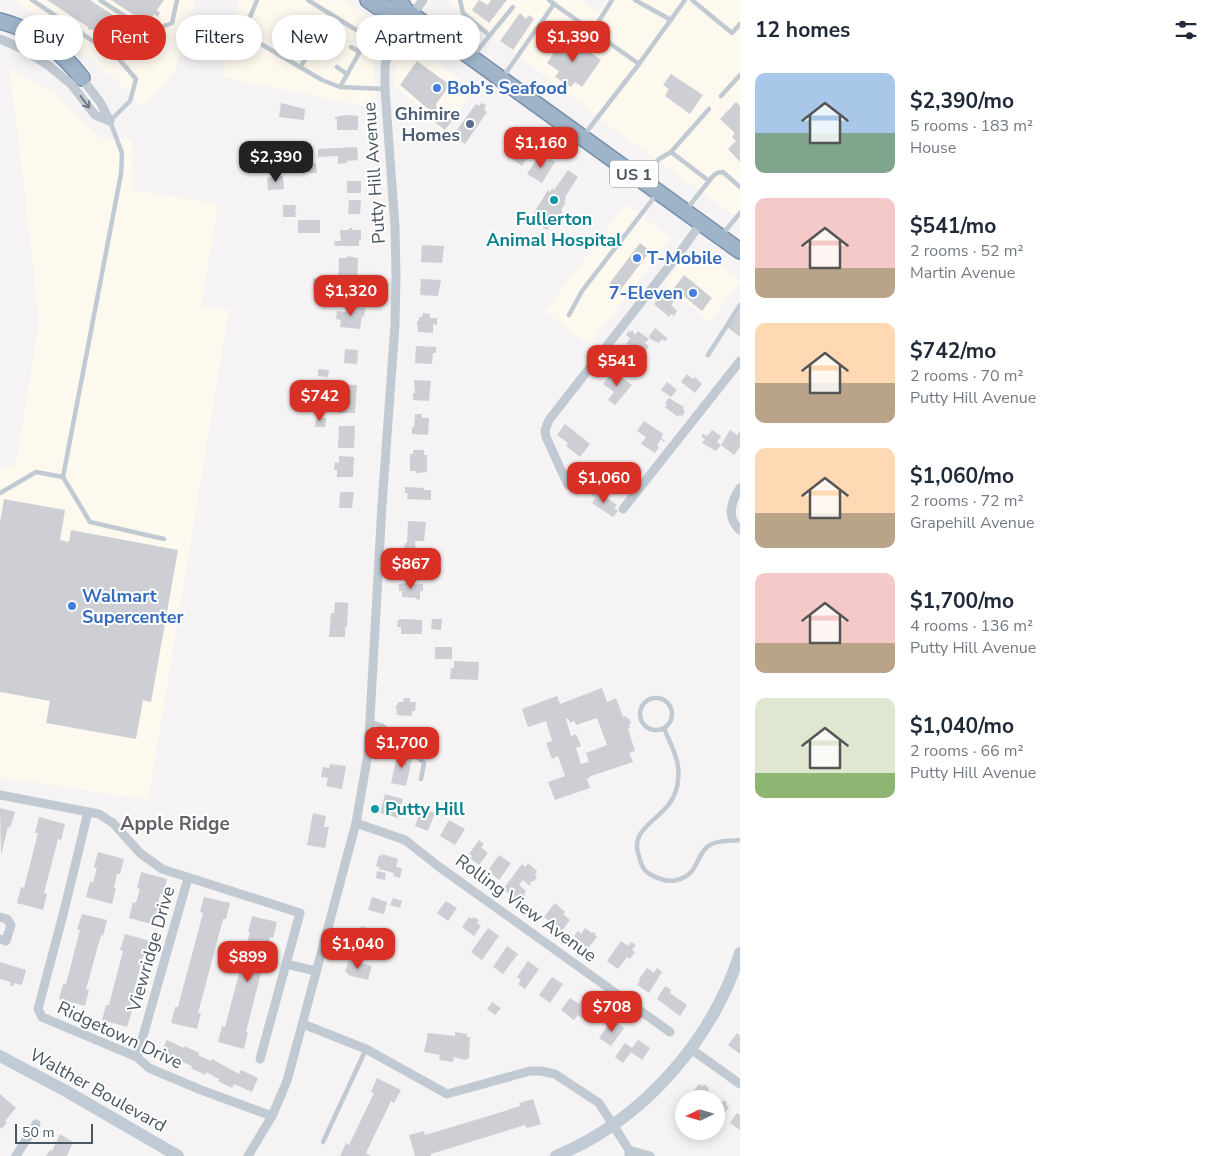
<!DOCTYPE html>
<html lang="en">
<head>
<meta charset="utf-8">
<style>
	:root { --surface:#fff; --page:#f2f2f3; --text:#1f2937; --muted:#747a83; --accent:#d93025 }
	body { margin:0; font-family:"Nunito Sans",sans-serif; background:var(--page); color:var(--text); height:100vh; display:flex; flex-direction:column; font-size:19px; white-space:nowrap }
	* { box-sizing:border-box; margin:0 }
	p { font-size:16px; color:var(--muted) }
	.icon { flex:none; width:28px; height:28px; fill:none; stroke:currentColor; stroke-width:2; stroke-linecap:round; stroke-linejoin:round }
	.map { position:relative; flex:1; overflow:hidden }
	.drawer { display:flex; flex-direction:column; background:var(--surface); width:475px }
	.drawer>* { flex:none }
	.hud { position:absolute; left:15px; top:15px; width:475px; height:45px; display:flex; gap:10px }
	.needle { width:32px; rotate:265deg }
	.fabs { position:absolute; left:675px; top:1090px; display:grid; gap:10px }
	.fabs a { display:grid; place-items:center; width:50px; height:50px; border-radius:50%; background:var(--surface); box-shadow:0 2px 12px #0003; font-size:25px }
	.scale { position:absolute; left:15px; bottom:12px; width:78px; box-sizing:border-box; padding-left:5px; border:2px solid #4a5661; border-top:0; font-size:14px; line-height:18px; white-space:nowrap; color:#4a5661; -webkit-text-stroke:4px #fff; paint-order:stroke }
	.price { position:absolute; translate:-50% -42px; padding:0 11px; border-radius:10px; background:var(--accent); color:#fff; font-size:16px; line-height:32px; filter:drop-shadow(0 1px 2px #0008) }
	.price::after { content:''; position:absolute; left:50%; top:30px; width:15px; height:11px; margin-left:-8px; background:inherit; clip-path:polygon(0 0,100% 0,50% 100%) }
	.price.current { background:#222; color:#fff }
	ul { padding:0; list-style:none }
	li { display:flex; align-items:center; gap:15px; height:125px; padding:0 15px }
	li span { display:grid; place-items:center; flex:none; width:140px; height:100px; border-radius:10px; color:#555 }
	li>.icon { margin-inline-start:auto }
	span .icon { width:60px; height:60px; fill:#fffc; stroke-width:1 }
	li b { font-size:21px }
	h2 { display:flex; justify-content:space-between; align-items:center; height:60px; padding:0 15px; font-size:21px }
	.chip { padding:0 18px; border-radius:22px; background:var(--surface); box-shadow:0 2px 12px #0003; font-size:18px; line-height:45px }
	.chip.current { background:var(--accent); color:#fff }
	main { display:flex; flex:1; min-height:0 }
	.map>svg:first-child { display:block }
</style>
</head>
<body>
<main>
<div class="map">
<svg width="740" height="1156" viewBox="0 0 740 1156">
	<rect width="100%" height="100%" fill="#f5f3f3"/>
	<!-- commercial -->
	<g fill="#fdf9ef">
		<polygon points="16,0 195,0 175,71 142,107 115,79"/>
		<polygon points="238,0 345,0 383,27 375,47 373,63 377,109 222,77"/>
		<polygon points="451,0 580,0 598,12 606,0 740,0 740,219 611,127 451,4"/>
		<polygon points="407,50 426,54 473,89 446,133 428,121 431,115 395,88 395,75 398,56 402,51"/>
		<polygon points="9,67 57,96 104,140 132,139 133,190 218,204 201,305 229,310 148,800 0,777 0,471 16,463 39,322 25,195"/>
		<polygon points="626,204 671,238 589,345 545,311"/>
		<polygon points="695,251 740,279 740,283 710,322 664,283 688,254"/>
	</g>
	<!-- building -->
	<g fill="#cdcfd5" fill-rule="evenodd">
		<polygon points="47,0 90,0 148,38 144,44 146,46 136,60 133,58 132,60 123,54 125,53 122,50 91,29 90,30 88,29 88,27"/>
		<polygon points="111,0 164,0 157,10 160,13 158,17 154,14 148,24"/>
		<polygon points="479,0 488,5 491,0 507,0 489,23 472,10"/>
		<polygon points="520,13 526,19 529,15 534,19 513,50 500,41"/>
		<polygon points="566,35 601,60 582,87 575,82 571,87 555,77 559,71 547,63"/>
		<polygon points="417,61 450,85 436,104 437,110 452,121 445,130 431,119 434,114 400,85"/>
		<polygon points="671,74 703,95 690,114 665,96 669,89 663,85"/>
		<polygon points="736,102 740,106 740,162 728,149 736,141 732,137 735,133 720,119"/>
		<polygon points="281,103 305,109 304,120 279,117"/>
		<polygon points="481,103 486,105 484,110 487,112 465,144 453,135 476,104 479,106"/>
		<polygon points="347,115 358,116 358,130 337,130 337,119 335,119 335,117"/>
		<polygon points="511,141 517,145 519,142 524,146 522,148 530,154 522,166 503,152"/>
		<polygon points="357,147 358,160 347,161 347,163 338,164 338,156 318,157 318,149"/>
		<polygon points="539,156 547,161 549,158 555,162 542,183 527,174"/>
		<polygon points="289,159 302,160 301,173 285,172 286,166 289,166"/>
		<polygon points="316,163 317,173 308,173 307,164"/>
		<polygon points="568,170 578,177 565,197 566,198 564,201 566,202 561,210 563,211 553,225 551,224 547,230 530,219 548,190 550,192 552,188 554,190"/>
		<polygon points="282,175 283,177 284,189 268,190 267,178 280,177 280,176"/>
		<rect x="347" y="181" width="14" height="12"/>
		<polygon points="349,200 361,200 360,214 348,214"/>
		<polygon points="283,205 295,205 297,209 295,209 296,214 295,217 283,217"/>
		<rect x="298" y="220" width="22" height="13"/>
		<polygon points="349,228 352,228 352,230 361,230 361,240 359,240 359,246 335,246 334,241 341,241 340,230 349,230"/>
		<polygon points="640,243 650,251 619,292 609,284"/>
		<polygon points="422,245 444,246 442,263 421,262"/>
		<polygon points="347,256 358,258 357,287 354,287 354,294 344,294 344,286 338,286 339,258 347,258"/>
		<polygon points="684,275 712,298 702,311 674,288"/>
		<polygon points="313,278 325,278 324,291 313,291"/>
		<polygon points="421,279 441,280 438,296 420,295"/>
		<polygon points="665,291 675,300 671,305 677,311 674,316 671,314 669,317 654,304 656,301 654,299 659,293 662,295"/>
		<polygon points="346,306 365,308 364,317 362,316 360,329 340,327 341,320 336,319 337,311 346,312"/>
		<polygon points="740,310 740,337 727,327"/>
		<polygon points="423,313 430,314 430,318 437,318 437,325 433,324 433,333 418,332 417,321 419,321 419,317 422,317"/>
		<polygon points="655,328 668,339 665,341 662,339 659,343 650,339 649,336"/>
		<polygon points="632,330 635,335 638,331 649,339 645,343 649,346 642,356 626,344 630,338 626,335 629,331 631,332"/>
		<polygon points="416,346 436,347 436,353 433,353 432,364 415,363"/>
		<polygon points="345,349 358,350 357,364 344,363"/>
		<polygon points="318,369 329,370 328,377 318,376"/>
		<polygon points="613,371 632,385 615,405 608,400 614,392 603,384"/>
		<polygon points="687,374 693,379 695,377 702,384 695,393 681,382"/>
		<polygon points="414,380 431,381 429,401 413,400 413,393 415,393"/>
		<polygon points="667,382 677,390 671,397 661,390"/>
		<polygon points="341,384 357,385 355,413 339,413"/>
		<polygon points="669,398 684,407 683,410 685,411 682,416 679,415 678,417 665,407 667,404 665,403"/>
		<polygon points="415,414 422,414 422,418 429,418 428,435 412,434 412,427 414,427"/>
		<polygon points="316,418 326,418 325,427 315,427"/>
		<polygon points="644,421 663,434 661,438 665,441 664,442 660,439 660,442 658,442 659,443 657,445 659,447 655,453 641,444 646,437 637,431"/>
		<polygon points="565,424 590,444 580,457 566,446 568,443 557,435"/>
		<polygon points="339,426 355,426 354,448 338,448"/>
		<polygon points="712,430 721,436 717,442 721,445 730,430 737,435 740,431 740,447 734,455 721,445 716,451 702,443 705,439 701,437 703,434 707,436"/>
		<polygon points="413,450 424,450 424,455 427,455 427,472 416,473 416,471 410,471 410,454 413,454"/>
		<polygon points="339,456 354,457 353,477 337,477 337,470 334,470 335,462 339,463"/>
		<polygon points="405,487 424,488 424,490 431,490 431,500 407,499 408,493 405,493"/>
		<polygon points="595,490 617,505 614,508 618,511 613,517 592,503 595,498 592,495"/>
		<polygon points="340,492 354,492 352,508 339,508"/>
		<polygon points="4,499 65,510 60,540 69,542 71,530 178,550 151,702 143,700 136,739 46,723 50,701 0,692 0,523"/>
		<polygon points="408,521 426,522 424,541 415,541 416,554 404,554 405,543 407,543"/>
		<polygon points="404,583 423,584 423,591 420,591 420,600 416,599 416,598 402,597 402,591 399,591 399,584"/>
		<polygon points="335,602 348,603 347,627 345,627 345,637 329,637 331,613 334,613"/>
		<polygon points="402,619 422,620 422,634 401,634 401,627 397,627 398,620"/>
		<polygon points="432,619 442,619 441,630 431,629"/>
		<rect x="435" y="647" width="17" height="12"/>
		<polygon points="454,661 479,662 478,680 450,679 451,668 454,668"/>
		<path d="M602,688L607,702L616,698L623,717L626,716L627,719L629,718L631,724L629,725L630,728L628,729L635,751L629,753L633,762L591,776L587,779L590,788L555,800L548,782L565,776L558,756L552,759L546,743L552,741L546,721L528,727L522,709L557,696L560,704ZM568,718L570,723L574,721L576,725L597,718L607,745L586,753L589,762L581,764L576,748L581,746L576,734L571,736L566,719Z"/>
		<polygon points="404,698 410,698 410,702 416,702 415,711 412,711 412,716 397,715 396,705 398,705 398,702 403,702"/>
		<polygon points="398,752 413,755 406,786 391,783"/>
		<polygon points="330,764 346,766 342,789 326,786 328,778 321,777 323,767 329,768"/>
		<polygon points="385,794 403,799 398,818 380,813"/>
		<polygon points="0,808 15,812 10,828 8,827 1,855"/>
		<polygon points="422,808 435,813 428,831 415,826"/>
		<polygon points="313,813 326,816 324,827 329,827 325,848 307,845"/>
		<polygon points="39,817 65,824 61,840 58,839 44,893 47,894 43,910 17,903 21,887 24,888 38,833 35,833"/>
		<polygon points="449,820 465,829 455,845 440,836"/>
		<polygon points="479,840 484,844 481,847 488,853 479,865 471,859 472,856 469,854"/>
		<polygon points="98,852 124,859 120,874 117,874 114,888 116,888 112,904 86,897 90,882 93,882 97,868 94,867"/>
		<polygon points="382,854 398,859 396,867 402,868 400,878 393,876 394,873 379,869 379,867 376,866 379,855 382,856"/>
		<polygon points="499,855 511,863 499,880 491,873 492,871 489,869"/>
		<polygon points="528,863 537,871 535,874 537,877 533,882 531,881 530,886 523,880 519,885 526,891 524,894 525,895 521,901 519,900 518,902 514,900 515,898 513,899 511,897 512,896 503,889 522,864 525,867"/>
		<polygon points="377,871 386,873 385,880 376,878"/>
		<polygon points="141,872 167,879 163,895 160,894 155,925 129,918 133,902 136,903 140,889 137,888"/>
		<polygon points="204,897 230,903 226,919 223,919 198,1013 201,1013 197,1029 171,1023 175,1007 178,1007 203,913 200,912"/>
		<polygon points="372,897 387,902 384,914 368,910"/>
		<polygon points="393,898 402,901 400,908 390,905"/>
		<polygon points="446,901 457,908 448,921 437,913"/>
		<polygon points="555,903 565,912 563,914 570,920 562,931 544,917"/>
		<polygon points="82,914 107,920 103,936 101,935 86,989 89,990 85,1006 59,999 63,984 66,984 80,930 77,929"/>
		<polygon points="252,916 277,922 273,938 270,937 246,1032 248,1033 244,1049 218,1042 222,1026 225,1027 250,932 248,932"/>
		<polygon points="469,917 472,919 474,917 479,920 477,923 481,926 474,936 462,927"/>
		<polygon points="361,926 376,931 375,935 380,937 377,946 357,939"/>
		<polygon points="488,928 499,936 482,960 471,952"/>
		<polygon points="585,928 592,933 593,932 596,934 595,935 597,937 588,948 581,944 582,943 574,936 578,931 581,934"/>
		<polygon points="125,934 150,941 146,957 143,956 129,1010 132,1011 127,1027 102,1020 106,1005 109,1005 123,951 120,950"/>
		<polygon points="621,941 628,946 631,942 636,945 632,950 635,952 630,959 627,957 618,969 607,961"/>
		<polygon points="507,946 518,954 503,974 493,967"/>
		<polygon points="349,959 372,966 368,980 348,975 348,973 345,972"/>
		<polygon points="528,961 539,969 525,989 518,984 521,980 517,977"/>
		<polygon points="0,962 26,970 22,985 14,983 13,986 10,986 11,982 0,979"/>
		<polygon points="647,968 654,973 657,968 662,972 649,993 637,985 640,980 639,979"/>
		<polygon points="552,977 563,984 550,1003 539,995"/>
		<polygon points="665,986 671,990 670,993 687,1005 680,1016 657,999"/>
		<polygon points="570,998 579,1004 584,998 603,1012 595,1023 586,1017 585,1020 578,1015 574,1020 561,1010"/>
		<polygon points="492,1002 501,1008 495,1015 487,1009"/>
		<polygon points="612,1019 624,1028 611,1046 599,1038"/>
		<polygon points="455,1032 467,1034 467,1037 470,1037 469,1058 465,1060 454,1057 453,1062 439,1060 440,1055 424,1052 428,1033 455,1036"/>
		<polygon points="737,1033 740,1036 740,1054 728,1045"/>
		<polygon points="167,1040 184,1048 185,1046 199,1053 198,1055 211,1061 212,1059 239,1074 241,1070 258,1078 252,1092 234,1084 232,1088 218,1081 219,1079 206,1072 205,1075 191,1068 192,1066 160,1053"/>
		<polygon points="638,1040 650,1048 642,1060 631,1052 623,1063 615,1057 625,1043 632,1048"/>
		<polygon points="377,1078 401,1090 394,1103 391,1101 366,1153 371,1156 340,1156 346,1143 349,1145 374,1093 371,1092"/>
		<polygon points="699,1084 703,1086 704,1084 709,1088 708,1090 711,1093 707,1099 687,1099"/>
		<polygon points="0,1094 16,1108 5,1121 7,1122 2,1129 0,1127"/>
		<polygon points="713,1095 722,1102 724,1100 727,1103 726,1104 729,1107 720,1120 716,1118 716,1099 711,1099"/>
		<polygon points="533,1099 541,1124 527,1128 525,1125 431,1154 431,1156 415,1156 409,1135 424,1131 425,1135 492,1115 520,1106 519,1103"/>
		<polygon points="737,1113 740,1115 740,1130 730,1123"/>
		<polygon points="60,1134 73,1142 67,1156 46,1156 50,1150 52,1151"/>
	</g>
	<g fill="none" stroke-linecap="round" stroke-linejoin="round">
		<defs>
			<g id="trunk">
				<polyline points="368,0 378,7 404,9"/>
				<polyline points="400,0 404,9 411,14 740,251"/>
				<path d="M0,21C35,30 60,50 82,78"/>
			</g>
		</defs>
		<!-- trunk casing -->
		<use href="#trunk" stroke="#7690ad" stroke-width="18"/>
		<!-- service -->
		<g stroke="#c1cad2" stroke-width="4.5">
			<polyline points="32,0 118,58 136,79 130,101 110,121 122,153 121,174 63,477 90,522 164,539"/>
			<polyline points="100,0 149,32 172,23 177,0"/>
			<polyline points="257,0 246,27 251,38 322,80 340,87 385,89"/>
			<polyline points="460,0 463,13 489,35"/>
			<polyline points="635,0 671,20"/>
			<polyline points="692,0 732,33 740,24"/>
			<polyline points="554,4 639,64"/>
			<polyline points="335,17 368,37 340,87"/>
			<polyline points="325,31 332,35"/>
			<polyline points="592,32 612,0"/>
			<polyline points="351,47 360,52"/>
			<polyline points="473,56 513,7"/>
			<polyline points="300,67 335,17 308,0"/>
			<polyline points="337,67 347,74"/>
			<polyline points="503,77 554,4 549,0"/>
			<polyline points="721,96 740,75"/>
			<polyline points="584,135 639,64 685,0"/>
			<polyline points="671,152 709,181"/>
			<polyline points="643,179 659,159 671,152 709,109"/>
			<polyline points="686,210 713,176 717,173 723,172 740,187"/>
			<polyline points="721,236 740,213"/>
			<polyline points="569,315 582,291 656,195"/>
			<polyline points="708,355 740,305"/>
			<polyline points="0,493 36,472 63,477"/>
			<circle cx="656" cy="714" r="16"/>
			<polyline points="370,722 383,726 424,763 421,779"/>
			<path d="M664,728C670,743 681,762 678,779C678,787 674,798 669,804C657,821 629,831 639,856C641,863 642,869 648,873C656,878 666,883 677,880C698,875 695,858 707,847C715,840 730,841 740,840"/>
			<polyline points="323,1142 366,1049"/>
		</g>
		<!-- minor -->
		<g stroke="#c1cad2" stroke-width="9">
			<polyline points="0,39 23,49 49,66 71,84 95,115 110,121"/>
			<polyline points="80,76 100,102 110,121"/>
			<polyline points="568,485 546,437 545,430 549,420 681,251 701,223"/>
			<path d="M740,488C731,501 726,518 740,530"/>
			<polyline points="623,509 740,361"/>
			<polyline points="0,795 99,814 113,823 140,853 162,869 300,913 260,1059"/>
			<polyline points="88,812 64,911 38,1009 42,1017 137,1057 149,1068 201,1090 272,1116"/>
			<polyline points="356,823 405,840 438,866 670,1032"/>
			<polyline points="0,917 7,919 11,925 6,941 0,939"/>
			<polyline points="286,964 316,971"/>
			<polyline points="303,1024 366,1049 447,1094 530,1071 541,1071 555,1074 599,1103 629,1150 629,1156"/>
			<polyline points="691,1049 740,1084"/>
			<polyline points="137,1057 188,878"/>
			<polyline points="629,1150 650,1156"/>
			<polyline points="16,1156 36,1124"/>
			<polyline points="248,1156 272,1116 287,1081 356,823 368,754 382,505 395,325 396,276 395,227 385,89 385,65 391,44 423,0"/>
		</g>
		<!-- secondary -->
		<g stroke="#c1cbd6" stroke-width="12">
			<polyline points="0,1056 66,1091 178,1156"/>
			<path d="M556,1156C642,1121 712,1041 740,953"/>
		</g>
		<!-- trunk -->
		<use href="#trunk" stroke="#9fb4c9" stroke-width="15"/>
	</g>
	<!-- one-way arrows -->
	<defs><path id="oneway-shaft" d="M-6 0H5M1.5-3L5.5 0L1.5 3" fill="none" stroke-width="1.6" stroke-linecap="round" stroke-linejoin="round" transform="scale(1.25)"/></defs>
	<use stroke="#6e7983" href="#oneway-shaft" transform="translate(85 102) rotate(53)"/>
	<!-- markers -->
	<g fill="#3f7fe0" stroke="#fff" stroke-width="2">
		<circle cx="437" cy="88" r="5"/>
		<circle cx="637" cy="258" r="5"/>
		<circle cx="693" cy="293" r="5"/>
		<circle cx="72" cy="606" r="5"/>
	</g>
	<circle fill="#5c6f8a" stroke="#fff" stroke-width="2" cx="470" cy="124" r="5"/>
	<g fill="#0f9aa8" stroke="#fff" stroke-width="2">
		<circle cx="554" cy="200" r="5"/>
		<circle cx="375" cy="809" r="5"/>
	</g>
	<g text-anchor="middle" stroke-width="4" stroke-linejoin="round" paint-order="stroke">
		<!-- shield labels -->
		<rect fill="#fff" stroke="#808990" stroke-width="1" x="610" y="160.5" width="48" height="27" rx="4"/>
		<g font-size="16" font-weight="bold" fill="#4a5661">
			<text x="634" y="180">US 1</text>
		</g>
		<!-- shop labels -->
		<g font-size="18" font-weight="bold" fill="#366cbe" stroke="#fff" text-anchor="start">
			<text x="447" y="94">Bob's Seafood</text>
			<text x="647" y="264">T-Mobile</text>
			<text x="683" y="299" text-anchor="end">7-Eleven</text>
			<text x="82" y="602">Walmart<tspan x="82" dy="21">Supercenter</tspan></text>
		</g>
		<!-- service labels -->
		<g font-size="18" font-weight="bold" fill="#4e5e75" stroke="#fff" text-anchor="end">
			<text x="460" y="120">Ghimire<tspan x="460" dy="21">Homes</tspan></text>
		</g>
		<!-- street labels -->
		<g font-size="18" fill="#4a5661" stroke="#fff">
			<text transform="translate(374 173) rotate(-94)" y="6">Putty Hill Avenue</text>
			<text transform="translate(526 908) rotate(36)" y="6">Rolling View Avenue</text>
			<text transform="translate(151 949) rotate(-74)" y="6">Viewridge Drive</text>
			<text transform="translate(120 1035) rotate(25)" y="6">Ridgetown Drive</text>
			<text transform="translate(98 1090) rotate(29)" y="6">Walther Boulevard</text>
		</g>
		<!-- culture labels -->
		<g font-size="18" font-weight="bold" fill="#0d838f" stroke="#fff">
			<text x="554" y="225">Fullerton<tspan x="554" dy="21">Animal Hospital</tspan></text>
			<text x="385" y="815" text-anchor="start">Putty Hill</text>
		</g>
		<!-- neighbourhood labels -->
		<g font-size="19" font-weight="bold" fill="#5f6368" stroke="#fff">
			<text x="175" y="830">Apple Ridge</text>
		</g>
	</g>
</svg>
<div class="fabs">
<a><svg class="needle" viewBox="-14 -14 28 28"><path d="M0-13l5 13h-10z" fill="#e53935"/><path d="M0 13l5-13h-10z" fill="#747a83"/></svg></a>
</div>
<div class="scale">50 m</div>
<b class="price" style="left:573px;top:63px">$1,390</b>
<b class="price" style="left:541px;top:169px">$1,160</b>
<b class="price current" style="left:276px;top:183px">$2,390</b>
<b class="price" style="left:351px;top:317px">$1,320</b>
<b class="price" style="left:617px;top:387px">$541</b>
<b class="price" style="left:320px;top:422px">$742</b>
<b class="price" style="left:604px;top:504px">$1,060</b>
<b class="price" style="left:411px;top:590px">$867</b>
<b class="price" style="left:402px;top:769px">$1,700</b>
<b class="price" style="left:358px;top:970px">$1,040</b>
<b class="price" style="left:248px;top:983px">$899</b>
<b class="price" style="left:612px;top:1033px">$708</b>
<div class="hud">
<a class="chip">Buy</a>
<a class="chip current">Rent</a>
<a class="chip">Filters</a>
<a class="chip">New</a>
<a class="chip">Apartment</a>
</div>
</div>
<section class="drawer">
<h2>12 homes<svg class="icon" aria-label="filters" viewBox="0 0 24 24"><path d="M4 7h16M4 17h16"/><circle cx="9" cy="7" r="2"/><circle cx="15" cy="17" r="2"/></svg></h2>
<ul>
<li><span style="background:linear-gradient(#a9c7e8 60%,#7fa58c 0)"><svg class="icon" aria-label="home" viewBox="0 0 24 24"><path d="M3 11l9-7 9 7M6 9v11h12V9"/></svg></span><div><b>$2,390/mo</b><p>5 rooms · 183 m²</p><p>House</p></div></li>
<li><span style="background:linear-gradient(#f6c9c9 70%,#b9a48a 0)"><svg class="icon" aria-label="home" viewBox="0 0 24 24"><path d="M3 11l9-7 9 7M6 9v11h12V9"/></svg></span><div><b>$541/mo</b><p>2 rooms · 52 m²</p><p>Martin Avenue</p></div></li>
<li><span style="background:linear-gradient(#ffd9b3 60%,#b9a48a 0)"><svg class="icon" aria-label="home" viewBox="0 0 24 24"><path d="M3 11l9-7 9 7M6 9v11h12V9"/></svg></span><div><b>$742/mo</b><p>2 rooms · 70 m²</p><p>Putty Hill Avenue</p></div></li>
<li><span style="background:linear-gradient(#ffd9b3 65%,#b9a48a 0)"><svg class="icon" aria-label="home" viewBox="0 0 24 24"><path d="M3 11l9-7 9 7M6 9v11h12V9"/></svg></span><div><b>$1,060/mo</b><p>2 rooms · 72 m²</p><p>Grapehill Avenue</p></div></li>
<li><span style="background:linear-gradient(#f6c9c9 70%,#b9a48a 0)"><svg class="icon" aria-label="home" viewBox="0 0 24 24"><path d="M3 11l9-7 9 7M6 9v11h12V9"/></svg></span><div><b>$1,700/mo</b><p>4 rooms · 136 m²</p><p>Putty Hill Avenue</p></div></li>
<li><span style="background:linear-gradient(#dfe7d0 75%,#8fb573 0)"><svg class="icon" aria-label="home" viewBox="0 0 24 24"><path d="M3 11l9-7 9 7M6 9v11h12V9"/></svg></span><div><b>$1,040/mo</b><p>2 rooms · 66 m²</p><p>Putty Hill Avenue</p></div></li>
</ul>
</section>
</main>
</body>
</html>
